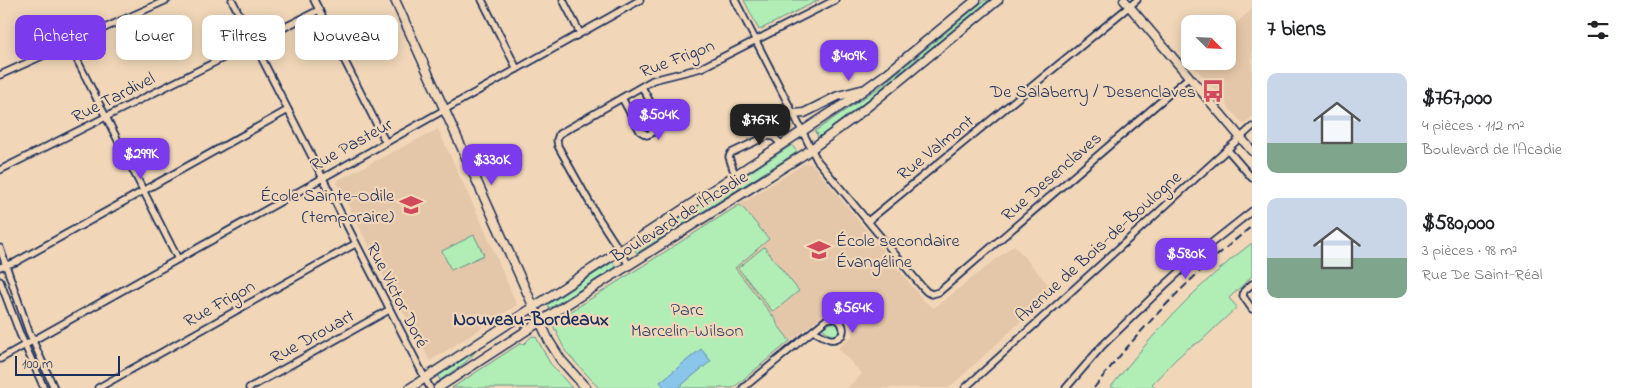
<!DOCTYPE html>
<html lang="fr">
<head>
<meta charset="utf-8">
<style>
	:root { --surface:#fff; --page:#f6f6f6; --text:#202124; --muted:#757577; --accent:#7c3aed }
	body { margin:0; font-family:"Indie Flower",sans-serif; background:var(--page); color:var(--text); height:100vh; display:flex; flex-direction:column; font-size:19px; white-space:nowrap }
	* { box-sizing:border-box; margin:0 }
	p { font-size:16px; color:var(--muted) }
	.icon { flex:none; width:28px; height:28px; fill:none; stroke:currentColor; stroke-width:2; stroke-linecap:round; stroke-linejoin:round }
	.map { position:relative; flex:1; overflow:hidden }
	.details { display:flex; flex-direction:column; background:var(--surface); width:375px }
	.details>* { flex:none }
	.banner { position:absolute; left:15px; top:15px; width:475px; height:45px; display:flex; gap:10px }
	.needle { width:32px; rotate:114deg }
	.buttons { position:absolute; left:1181px; top:15px; display:grid; gap:10px }
	.buttons a { display:grid; place-items:center; width:55px; height:55px; border-radius:10px; background:var(--surface); box-shadow:0 2px 12px #0003; font-size:25px }
	.scale { position:absolute; left:15px; bottom:12px; width:105px; box-sizing:border-box; padding-left:5px; border:2px solid #1b2f5e; border-top:0; font-size:14px; line-height:18px; white-space:nowrap; color:#1b2f5e; -webkit-text-stroke:4px #f1d7b8; paint-order:stroke }
	.price { position:absolute; translate:-50% -42px; padding:0 11px; border-radius:10px; background:var(--accent); color:#fff; font-size:16px; line-height:32px; filter:drop-shadow(0 1px 2px #0008) }
	.price::after { content:''; position:absolute; left:50%; top:30px; width:15px; height:11px; margin-left:-8px; background:inherit; clip-path:polygon(0 0,100% 0,50% 100%) }
	.price.current { background:#222; color:#fff }
	ul { padding:0; list-style:none }
	li { display:flex; align-items:center; gap:15px; height:125px; padding:0 15px }
	li span { display:grid; place-items:center; flex:none; width:140px; height:100px; border-radius:10px; color:#555 }
	li>.icon { margin-inline-start:auto }
	span .icon { width:60px; height:60px; fill:#fffc; stroke-width:1 }
	li b { font-size:21px }
	h2 { display:flex; justify-content:space-between; align-items:center; height:60px; padding:0 15px; font-size:21px }
	.pill { padding:0 18px; border-radius:10px; background:var(--surface); box-shadow:0 2px 12px #0003; font-size:18px; line-height:45px }
	.pill.current { background:var(--accent); color:#fff }
	main { display:flex; flex:1; min-height:0 }
	.map>svg:first-child { display:block }
</style>
</head>
<body>
<main>
<div class="map">
<svg width="1252" height="388" viewBox="0 0 1252 388">
	<rect width="100%" height="100%" fill="#f1d7b8"/>
	<filter id="ink" filterUnits="userSpaceOnUse"><feTurbulence type="fractalNoise" baseFrequency=".02" numOctaves="2"/><feDisplacementMap in="SourceGraphic" scale="10" xChannelSelector="R" yChannelSelector="G"/><feConvolveMatrix kernelMatrix="1 2 1 2 8 2 1 2 1" color-interpolation-filters="sRGB"/></filter>
	<g filter="url(#ink)">
		<!-- built -->
		<g fill="#e4c7a8">
			<polygon points="1252,9 1252,117 1244,125 1192,64 1195,61 1228,61 1228,30"/>
			<polygon points="438,129 484,228 517,305 430,361 388,284 336,181"/>
			<polygon points="808,163 812,164 925,302 934,308 1014,245 1054,291 949,388 847,388 862,374 838,348 852,336 855,326 836,305 790,341 777,324 776,320 735,268 769,239 743,208 739,205 804,164"/>
		</g>
		<!-- green -->
		<g fill="#b1eeb5" stroke="#668e8a">
			<polygon points="744,0 819,0 759,30"/>
			<polygon points="985,0 989,0 861,105 818,138 817,135 818,133 816,134 815,131 881,86"/>
			<path d="M637,100L643,103L653,122L651,127H647C641,122 634,110 635,102Z"/>
			<polygon points="792,145 797,152 637,253 634,248"/>
			<polygon points="739,205 743,208 769,239 735,268 776,320 777,324 790,341 733,388 599,388 566,352 557,334 558,333 557,330 555,330 553,324 554,322"/>
			<polygon points="474,235 484,255 451,270 442,251"/>
			<path d="M1252,243V276L1229,298L1237,307L1201,341L1187,349L1176,359L1152,384L1156,388H1110C1153,334 1197,284 1252,243Z"/>
			<polygon points="764,247 799,291 773,312 738,268"/>
			<polygon points="613,262 616,267 550,308 547,305"/>
			<polygon points="833,322 837,324 840,330 836,335 832,336 822,328"/>
			<polygon points="532,336 536,337 550,363 572,388 452,388 521,343 524,344"/>
			<polygon points="476,351 466,362 440,380 438,376"/>
		</g>
		<!-- water -->
		<polygon fill="#8ac5ea" stroke="#5e89b2" points="701,349 711,361 678,388 665,388 660,382"/>
		<g fill="none" stroke-linecap="round" stroke-linejoin="round">
			<defs>
				<g id="street">
					<polyline points="232,0 430,388"/>
					<polyline points="314,0 385,141"/>
					<polyline points="482,0 517,69"/>
					<polyline points="563,0 580,33"/>
					<polyline points="735,0 817,160 923,288 927,292 932,294 939,292 1189,77"/>
					<polyline points="69,44 178,259"/>
					<polyline points="0,75 167,0"/>
					<polyline points="622,98 640,131 647,135 652,133 659,127 659,118 642,87"/>
					<polyline points="1227,149 1252,178"/>
					<polyline points="0,170 319,10"/>
					<polyline points="735,175 729,157 731,153 767,136 774,137 782,145"/>
					<polyline points="868,221 1137,0"/>
					<polyline points="0,248 29,332 54,388"/>
					<polyline points="629,265 596,214 558,146 557,140 559,134 653,80 701,68 835,0"/>
					<polyline points="0,267 16,262 288,110"/>
					<polyline points="0,281 20,334 44,388"/>
					<polyline points="1252,284 1244,291 1243,296 1252,309"/>
					<polyline points="0,359 640,0"/>
					<polyline points="98,388 355,244"/>
					<polyline points="249,388 389,310"/>
					<path d="M743,388L827,319C838,315 846,325 842,335C831,345 824,335 813,331"/>
					<polyline points="965,388 1252,127"/>
					<polyline points="1066,388 1102,346 1165,285 1209,245 1252,211"/>
				</g>
				<g id="secondary">
					<polyline points="395,0 549,341 561,360 586,388"/>
					<polyline points="1124,0 1252,151"/>
					<polyline points="793,114 804,113 838,96 861,90"/>
					<polyline points="410,388 850,100 886,74 976,0"/>
					<polyline points="438,388 558,310 803,155 855,117 998,0"/>
				</g>
			</defs>
			<!-- street casing -->
			<use href="#street" stroke="#1b2f5e" stroke-width="9"/>
			<!-- secondary casing -->
			<use href="#secondary" stroke="#1b2f5e" stroke-width="11"/>
			<!-- street -->
			<use href="#street" stroke="#f1d7b8" stroke-width="5.5"/>
			<!-- secondary -->
			<use href="#secondary" stroke="#f1d7b8" stroke-width="8"/>
			<!-- rail -->
			<path stroke="#1b2f5e" stroke-width="2" stroke-dasharray="8 4" stroke-linecap="butt" d="M1094,388C1141,327 1193,274 1252,226"/>
		</g>
	</g>
	<!-- icons -->
	<defs>
		<symbol id="bus-bare" viewBox="-9 -9 18 18"><path d="M-5-6H5V4H4V6H2V4H-2V6H-4V4H-5ZM-3.5-4V0h7V-4ZM-3.5 1.2v1.5H-2V1.2ZM2 1.2v1.5H3.5V1.2Z" fill="#d1495b" stroke="#f1d7b8" stroke-width="2.5" paint-order="stroke"/></symbol>
		<symbol id="school-bare" viewBox="-9 -9 18 18"><path d="M0-5L7-2L0 1L-7-2ZM-4 1L0 2.5L4 1V4Q0 6-4 4Z" fill="#d1495b" stroke="#f1d7b8" stroke-width="2.5" paint-order="stroke"/></symbol>
	</defs>
	<g fill-rule="evenodd">
		<use href="#bus-bare" x="1197" y="75" width="32" height="32"/>
		<use href="#school-bare" x="395" y="189" width="32" height="32"/>
		<use href="#school-bare" x="803" y="234" width="32" height="32"/>
	</g>
	<g text-anchor="middle" stroke-width="4.5" stroke-linejoin="round" paint-order="stroke">
		<!-- street labels -->
		<g font-size="18" fill="#1b2f5e" stroke="#f1d7b8">
			<text transform="translate(677 58) rotate(-21)" y="6">Rue Frigon</text>
			<text transform="translate(113 97) rotate(-27)" y="6">Rue Tardivel</text>
			<text transform="translate(351 144) rotate(-29)" y="6">Rue Pasteur</text>
			<text transform="translate(935 147) rotate(-39)" y="6">Rue Valmont</text>
			<text transform="translate(1051 176) rotate(-41)" y="6">Rue Desenclaves</text>
			<text transform="translate(679 216) rotate(-32)" y="6">Boulevard de l'Acadie</text>
			<text transform="translate(1098 246) rotate(-42)" y="6">Avenue de Bois-de-Boulogne</text>
			<text transform="translate(398 295) rotate(63)" y="6">Rue Victor Doré</text>
			<text transform="translate(219 303) rotate(-29)" y="6">Rue Frigon</text>
			<text transform="translate(312 336) rotate(-29)" y="6">Rue Drouart</text>
		</g>
		<!-- poi labels -->
		<g font-size="18" fill="#1b2f5e" stroke="#f1d7b8" text-anchor="end">
			<text x="1196" y="97">De Salaberry / Desenclaves</text>
			<text x="394" y="201">École Sainte-Odile<tspan x="394" dy="21">(temporaire)</tspan></text>
			<text x="836" y="246" text-anchor="start">École secondaire<tspan x="836" dy="21">Évangéline</tspan></text>
		</g>
		<!-- park labels -->
		<g font-size="18" fill="#2a4267" stroke="#f1d7b8">
			<text x="687" y="315">Parc<tspan x="687" dy="21">Marcelin-Wilson</tspan></text>
		</g>
		<!-- neighbourhood labels -->
		<g font-size="19" font-weight="bold" fill="#1b2f5e" stroke="#f1d7b8">
			<text x="531" y="325">Nouveau-Bordeaux</text>
		</g>
	</g>
</svg>
<div class="buttons">
<a><svg class="needle" viewBox="-14 -14 28 28"><path d="M0-13l5 13h-10z" fill="#e53935"/><path d="M0 13l5-13h-10z" fill="#757577"/></svg></a>
</div>
<div class="scale">100 m</div>
<b class="price" style="left:849px;top:82px">$409K</b>
<b class="price" style="left:659px;top:141px">$504K</b>
<b class="price current" style="left:760px;top:146px">$767K</b>
<b class="price" style="left:141px;top:180px">$299K</b>
<b class="price" style="left:492px;top:186px">$330K</b>
<b class="price" style="left:1186px;top:280px">$580K</b>
<b class="price" style="left:853px;top:334px">$564K</b>
<div class="banner">
<a class="pill current">Acheter</a>
<a class="pill">Louer</a>
<a class="pill">Filtres</a>
<a class="pill">Nouveau</a>
</div>
</div>
<section class="details">
<h2>7 biens<svg class="icon" aria-label="filters" viewBox="0 0 24 24"><path d="M4 7h16M4 17h16"/><circle cx="9" cy="7" r="2"/><circle cx="15" cy="17" r="2"/></svg></h2>
<ul>
<li><span style="background:linear-gradient(#c9d6e8 70%,#7fa58c 0)"><svg class="icon" aria-label="home" viewBox="0 0 24 24"><path d="M3 11l9-7 9 7M6 9v11h12V9"/></svg></span><div><b>$767,000</b><p>4 pièces · 112 m²</p><p>Boulevard de l'Acadie</p></div></li>
<li><span style="background:linear-gradient(#c9d6e8 60%,#7fa58c 0)"><svg class="icon" aria-label="home" viewBox="0 0 24 24"><path d="M3 11l9-7 9 7M6 9v11h12V9"/></svg></span><div><b>$580,000</b><p>3 pièces · 98 m²</p><p>Rue De Saint-Réal</p></div></li>
</ul>
</section>
</main>
</body>
</html>
